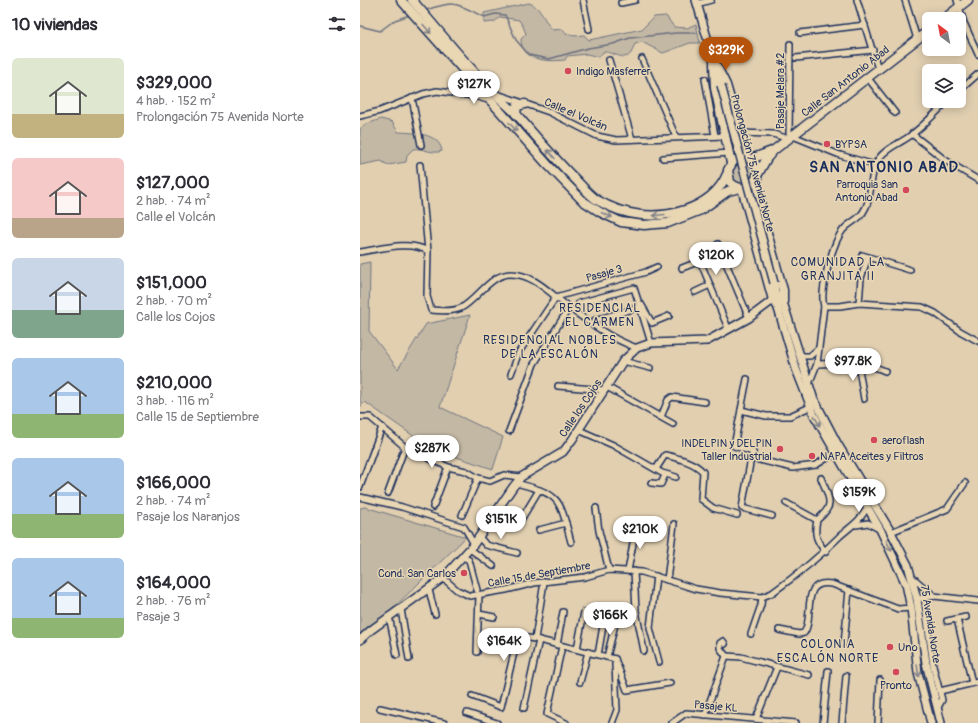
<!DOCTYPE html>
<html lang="es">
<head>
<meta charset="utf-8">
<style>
	:root { --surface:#fff; --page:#f2f2f3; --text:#2b2b33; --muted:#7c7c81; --accent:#b45309 }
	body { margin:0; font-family:Pangolin,sans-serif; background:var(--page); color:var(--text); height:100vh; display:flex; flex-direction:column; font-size:15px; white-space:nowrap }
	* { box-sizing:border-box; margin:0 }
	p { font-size:13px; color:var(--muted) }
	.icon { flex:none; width:22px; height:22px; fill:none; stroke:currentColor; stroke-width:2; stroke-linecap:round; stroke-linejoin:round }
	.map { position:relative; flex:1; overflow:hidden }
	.panel { display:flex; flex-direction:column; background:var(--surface); width:360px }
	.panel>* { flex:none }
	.needle { width:26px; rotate:328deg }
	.controls { position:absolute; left:562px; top:12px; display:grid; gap:8px }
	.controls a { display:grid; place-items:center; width:44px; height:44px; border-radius:6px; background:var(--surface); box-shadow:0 2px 10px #0003; font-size:20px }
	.price { position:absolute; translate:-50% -34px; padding:0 9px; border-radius:14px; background:#fff; color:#222; font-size:13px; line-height:26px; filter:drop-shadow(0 1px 2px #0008) }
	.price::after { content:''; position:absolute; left:50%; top:24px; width:12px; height:9px; margin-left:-6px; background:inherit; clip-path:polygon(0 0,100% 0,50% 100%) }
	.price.active { background:var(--accent); color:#fff }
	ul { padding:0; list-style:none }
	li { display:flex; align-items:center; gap:12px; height:100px; padding:0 12px }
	li span { display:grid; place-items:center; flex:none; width:112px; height:80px; border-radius:6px; color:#555 }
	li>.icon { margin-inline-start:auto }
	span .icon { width:48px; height:48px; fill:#fffc; stroke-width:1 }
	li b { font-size:17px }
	h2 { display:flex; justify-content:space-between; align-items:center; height:48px; padding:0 12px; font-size:17px }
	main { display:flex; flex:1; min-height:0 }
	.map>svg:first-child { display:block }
</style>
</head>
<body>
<main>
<section class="panel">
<h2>10 viviendas<svg class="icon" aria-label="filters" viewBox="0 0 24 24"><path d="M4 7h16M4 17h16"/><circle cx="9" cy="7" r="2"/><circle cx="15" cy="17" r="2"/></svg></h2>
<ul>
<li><span style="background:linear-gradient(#dfe7d0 70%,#c2b280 0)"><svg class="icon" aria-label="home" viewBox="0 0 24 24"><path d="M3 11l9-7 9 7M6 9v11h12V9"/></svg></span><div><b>$329,000</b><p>4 hab. · 152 m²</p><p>Prolongación 75 Avenida Norte</p></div></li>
<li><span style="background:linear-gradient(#f6c9c9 75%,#b9a48a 0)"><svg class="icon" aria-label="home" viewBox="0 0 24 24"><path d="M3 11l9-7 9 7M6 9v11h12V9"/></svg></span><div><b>$127,000</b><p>2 hab. · 74 m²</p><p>Calle el Volcán</p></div></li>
<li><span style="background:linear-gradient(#c9d6e8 65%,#7fa58c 0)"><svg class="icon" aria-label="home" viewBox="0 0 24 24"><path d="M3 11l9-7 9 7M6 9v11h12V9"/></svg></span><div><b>$151,000</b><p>2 hab. · 70 m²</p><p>Calle los Cojos</p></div></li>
<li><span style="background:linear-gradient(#a9c7e8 70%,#8fb573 0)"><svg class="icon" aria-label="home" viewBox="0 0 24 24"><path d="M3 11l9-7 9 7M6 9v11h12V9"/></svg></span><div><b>$210,000</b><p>3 hab. · 116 m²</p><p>Calle 15 de Septiembre</p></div></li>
<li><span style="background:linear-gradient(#a9c7e8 70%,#8fb573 0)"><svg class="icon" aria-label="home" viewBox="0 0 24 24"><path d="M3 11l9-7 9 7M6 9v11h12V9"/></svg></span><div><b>$166,000</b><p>2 hab. · 74 m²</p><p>Pasaje los Naranjos</p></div></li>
<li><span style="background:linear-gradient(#a9c7e8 75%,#8fb573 0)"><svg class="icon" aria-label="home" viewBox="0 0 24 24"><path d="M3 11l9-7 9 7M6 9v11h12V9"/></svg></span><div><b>$164,000</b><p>2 hab. · 76 m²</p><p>Pasaje 3</p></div></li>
</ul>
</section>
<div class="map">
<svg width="618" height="723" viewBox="0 0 618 723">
	<rect width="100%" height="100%" fill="#e1cfb0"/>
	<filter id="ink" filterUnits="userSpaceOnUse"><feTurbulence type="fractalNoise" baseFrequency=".025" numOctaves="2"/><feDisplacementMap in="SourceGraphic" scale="8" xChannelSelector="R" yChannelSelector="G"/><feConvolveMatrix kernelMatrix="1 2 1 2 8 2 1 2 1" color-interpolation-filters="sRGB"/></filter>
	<g filter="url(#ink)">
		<!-- green -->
		<g fill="#c3b8a4" stroke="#6f7481">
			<path d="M169,3C182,7 183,21 193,30L202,29L206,34L215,36L224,35L229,40L282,29L294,17L306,16L314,27L327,28L336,24L340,43H330L303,53L282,42L275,44C273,47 273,50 271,53C265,63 251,50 243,52L239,57L227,54L207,56L205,60C188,62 161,61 161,39L166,34L163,26L159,20L140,17L134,22L124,23V13Z"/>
			<path d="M21,119L32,122L38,132C52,133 79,132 82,151C72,155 62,147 53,149L47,155L46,162L28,165L21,161L0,165V129L4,125Z"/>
			<polygon points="389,161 396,173 385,186 374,181 371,173 376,163"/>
			<polygon points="10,262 9,331 38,369 66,324 110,315 80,407 143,437 133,469 72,449 5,402 0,407 0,264"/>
			<polygon points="5,507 106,537 11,630 0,636 0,508"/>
		</g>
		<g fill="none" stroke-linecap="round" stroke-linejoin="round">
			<!-- stream -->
			<g stroke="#696e7f" stroke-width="1.5">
				<path d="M66,10C98,0 95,3 124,17L135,14L145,15L156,40L169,55L189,59L228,48L253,44L270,38L316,33H338"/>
				<polyline points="0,26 20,31 35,20 50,15"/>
			</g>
			<defs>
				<g id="street">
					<polyline points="223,0 229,29"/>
					<polyline points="497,0 518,69"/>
					<polyline points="545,0 557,39"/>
					<polyline points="597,0 604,23 618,54"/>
					<polyline points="261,3 275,0"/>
					<polyline points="337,4 351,0"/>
					<polyline points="440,33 505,25"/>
					<polyline points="436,58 513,50"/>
					<polyline points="282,59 316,137"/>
					<polyline points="249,60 272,139"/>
					<polyline points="507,77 535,113"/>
					<polyline points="345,79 355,136"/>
					<polyline points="599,91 618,74"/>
					<polyline points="137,94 189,112 237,136 256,140 365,136"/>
					<polyline points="101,95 109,90 110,79"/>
					<polyline points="52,98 61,145"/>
					<polyline points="0,116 20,111 63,94 77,91 114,96 128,100"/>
					<polyline points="380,133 413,134 429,139 430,44"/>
					<polyline points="552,134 585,160 618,180"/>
					<polyline points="433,136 480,155 515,165"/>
					<polyline points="303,158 369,153"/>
					<polyline points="60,165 68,251"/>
					<polyline points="358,244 389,318"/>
					<path d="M0,252C21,249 49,240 68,251L67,296L71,310C80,311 92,312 101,308C118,299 130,274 151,274C173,274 190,293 206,305C228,322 251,339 277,348"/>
					<polyline points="502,255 550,270"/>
					<polyline points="322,268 340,261 368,328"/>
					<polyline points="335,292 350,285"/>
					<polyline points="219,303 274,288 280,307"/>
					<polyline points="499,303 501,278 508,257"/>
					<polyline points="281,304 292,323 309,316"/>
					<polyline points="464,306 480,306 499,303 562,307 575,313 600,331 618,341"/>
					<polyline points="235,320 280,307 291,343"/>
					<polyline points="438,353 443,356 450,356 458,349"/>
					<polyline points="263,361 290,368"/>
					<polyline points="498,363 504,399"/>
					<path d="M457,364C482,363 502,361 525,371"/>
					<polyline points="151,374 159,352 196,297 286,272 297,267"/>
					<polyline points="387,379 374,446 393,452 391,458 433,468 456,465 475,453"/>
					<path d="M449,384L457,364L464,306C459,291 473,242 483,230C491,220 499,222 506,207C513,192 509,170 520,157C527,148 538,144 547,138C562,128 575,113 588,101"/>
					<polyline points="198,386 245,390"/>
					<polyline points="247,387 313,424"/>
					<polyline points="381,410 406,416 430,416 450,407"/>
					<polyline points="0,417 10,417 45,447 88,467 106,471 118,478 130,481 144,475 161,477"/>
					<polyline points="301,417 308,400 312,397 345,402"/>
					<polyline points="219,430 253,445 302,473 316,477"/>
					<polyline points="149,431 174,364 209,308"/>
					<polyline points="391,458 382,508 412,516"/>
					<path d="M296,469L305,455C317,458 335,462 343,472L341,499L353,508L377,515"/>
					<path d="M461,478C469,498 476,505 457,520C454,534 456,541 466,552"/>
					<path d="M156,483C202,495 199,498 211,542"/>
					<polyline points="291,483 301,484 305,475"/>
					<polyline points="0,487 22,427"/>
					<polyline points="28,493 45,447"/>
					<polyline points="0,497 42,507 104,527 114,544"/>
					<polyline points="426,503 457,520"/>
					<polyline points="73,507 88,467"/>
					<polyline points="236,508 239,531 249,570"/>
					<polyline points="102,515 118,478"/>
					<polyline points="159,523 179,490"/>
					<polyline points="496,525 508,523 519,529"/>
					<polyline points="179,530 206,523"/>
					<polyline points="531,532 587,509 605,483"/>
					<polyline points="119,537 126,545 157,553"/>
					<polyline points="110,549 133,566"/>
					<polyline points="103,557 109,560 117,590"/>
					<polyline points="268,571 276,527"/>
					<polyline points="274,571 276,611 284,651"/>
					<polyline points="296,576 290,628 299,662"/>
					<polyline points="552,577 574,596"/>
					<path d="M83,578L97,590L110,596L146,590L174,583L225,577L249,570L282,572L336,589L360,593L402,597L412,593C436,576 459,557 480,536C491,526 501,521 507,507"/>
					<polyline points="307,580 314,524"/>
					<polyline points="184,582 175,639 255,659"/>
					<polyline points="69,590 75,614"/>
					<polyline points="564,597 573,666 582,700 577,709"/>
					<polyline points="557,599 574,596 618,601"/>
					<polyline points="41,609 49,659"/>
					<polyline points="119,614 134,617"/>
					<polyline points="29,616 37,655"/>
					<polyline points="597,619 612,683"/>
					<polyline points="587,621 606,617"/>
					<path d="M419,630L439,634L444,633C455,618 439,578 472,584L538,609L551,608"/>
					<polyline points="391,634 401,605 402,597"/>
					<polyline points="365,644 363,641 360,643 360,648 366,656"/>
					<polyline points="484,644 489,590"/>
					<polyline points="197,645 203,612"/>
					<polyline points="202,646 187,714 206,723"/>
					<polyline points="217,649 224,612"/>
					<polyline points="117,652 119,595"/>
					<polyline points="238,655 245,614"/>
					<polyline points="366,656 381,657 449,675"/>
					<polyline points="247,657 257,616"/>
					<polyline points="255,659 267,690 310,683"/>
					<polyline points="220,682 228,652"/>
					<polyline points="580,691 618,682"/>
					<polyline points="112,696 141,707 157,640 161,637 175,639"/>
					<polyline points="20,708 84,723"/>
					<polyline points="164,708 179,640"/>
					<polyline points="107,713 137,723"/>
					<polyline points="345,715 366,656"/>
					<polyline points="396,719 417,667"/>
					<polyline points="252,723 257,710 255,664"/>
					<polyline points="312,723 326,713 436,723"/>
					<polyline points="463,723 468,671"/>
					<polyline points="482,723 486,676"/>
					<polyline points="518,723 520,680"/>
				</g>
				<g id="secondary">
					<polyline points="336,0 361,85"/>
					<polyline points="414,283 417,305 436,369 454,415 520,529 546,584 551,608 558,673 571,723"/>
					<polyline points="422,299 453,397 477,443 531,532 548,565 557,599 566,663 581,723"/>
					<polyline points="0,640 11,630 83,578 114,544 153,487 161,477 203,452 212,440 263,361 277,348 291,343 347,341 389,318 413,300"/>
				</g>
				<g id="primary">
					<polyline points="41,0 187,164 223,201 240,212 261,222 284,225 308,223 341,210 368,191 380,188"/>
					<path d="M52,0C79,31 105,64 134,93C142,101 151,108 158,116C177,138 195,159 215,179C222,186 229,195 237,200C264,216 295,220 325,210C343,204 360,192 367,174"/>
					<polyline points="584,19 608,0"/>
					<path d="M354,61L366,85L387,158C412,167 388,201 370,182L368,170L374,160L387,158"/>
					<polyline points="354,64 355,88 371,163"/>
					<polyline points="156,114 157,106 165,104"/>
					<polyline points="391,159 412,151"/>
					<polyline points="398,174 407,158 414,150 569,30"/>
					<polyline points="397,179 402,215 423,290 423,303"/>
					<polyline points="382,188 413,300 417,305"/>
				</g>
			</defs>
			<!-- street casing -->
			<use href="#street" stroke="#1b2f5e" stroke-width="8"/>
			<!-- secondary casing -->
			<use href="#secondary" stroke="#1b2f5e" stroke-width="10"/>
			<!-- primary casing -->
			<use href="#primary" stroke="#1b2f5e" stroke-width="11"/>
			<!-- street -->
			<use href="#street" stroke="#e9d6b3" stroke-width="5"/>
			<!-- secondary -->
			<use href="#secondary" stroke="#e9d6b3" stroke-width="7"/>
			<!-- primary -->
			<use href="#primary" stroke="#e9d6b3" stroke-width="8"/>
			<defs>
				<polyline id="secondary-bridge" points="361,85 414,283"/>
			</defs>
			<!-- secondary-bridge casing -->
			<use href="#secondary-bridge" stroke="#1b2f5e" stroke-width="10" stroke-linecap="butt"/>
			<!-- secondary-bridge -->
			<use href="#secondary-bridge" stroke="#e9d6b3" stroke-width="7"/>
		</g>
		<!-- one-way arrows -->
		<defs><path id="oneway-shaft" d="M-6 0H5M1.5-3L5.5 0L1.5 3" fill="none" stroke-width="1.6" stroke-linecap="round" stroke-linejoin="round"/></defs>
		<g stroke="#828288">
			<use href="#oneway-shaft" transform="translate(67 29) rotate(49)"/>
			<use href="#oneway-shaft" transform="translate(153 127) rotate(48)"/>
			<use href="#oneway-shaft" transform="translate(191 154) rotate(-132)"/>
			<use href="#oneway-shaft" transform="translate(247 215) rotate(23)"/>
			<use href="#oneway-shaft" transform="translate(299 215) rotate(175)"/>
			<use href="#oneway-shaft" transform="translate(457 421) rotate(62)"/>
			<use href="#oneway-shaft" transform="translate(529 546) rotate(62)"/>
			<use href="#oneway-shaft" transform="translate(558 671) rotate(81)"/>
		</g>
	</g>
	<!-- markers -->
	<g fill="#d1495b" stroke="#e9d6b3" stroke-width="1.5">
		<circle cx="208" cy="71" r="4"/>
		<circle cx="467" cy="144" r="4"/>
		<circle cx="546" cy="190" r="4"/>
		<circle cx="514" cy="440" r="4"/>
		<circle cx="420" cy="449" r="4"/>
		<circle cx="452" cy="456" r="4"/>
		<circle cx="104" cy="573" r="4"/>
		<circle cx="530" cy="647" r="4"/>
		<circle cx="536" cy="672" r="4"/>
	</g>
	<g text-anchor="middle" stroke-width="3" stroke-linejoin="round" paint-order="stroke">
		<!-- poi labels -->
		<g font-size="11" fill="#1b2f5e" stroke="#e9d6b3" text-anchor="start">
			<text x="216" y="75">Indigo Masferrer</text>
			<text x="475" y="148">BYPSA</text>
			<text x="538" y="188" text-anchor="end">Parroquia San<tspan x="538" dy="13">Antonio Abad</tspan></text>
			<text x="522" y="444">aeroflash</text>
			<text x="412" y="447" text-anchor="end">INDELPIN y DELPIN<tspan x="412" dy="13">Taller Industrial</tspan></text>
			<text x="460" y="460">NAPA Aceites y Filtros</text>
			<text x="96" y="577" text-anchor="end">Cond. San Carlos</text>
			<text x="538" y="651">Uno</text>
			<text x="536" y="689" text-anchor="middle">Pronto</text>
		</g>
		<!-- street labels -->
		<g font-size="11" fill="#1b2f5e" stroke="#e9d6b3">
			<text transform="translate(485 81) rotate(-38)" y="4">Calle San Antonio Abad</text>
			<text transform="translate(420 91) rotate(-90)" y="4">Pasaje Melara #2</text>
			<text transform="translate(216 114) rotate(23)" y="4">Calle el Volcán</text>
			<text transform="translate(393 163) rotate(75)" y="4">Prolongación 75 Avenida Norte</text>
			<text transform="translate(244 273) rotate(-16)" y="4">Pasaje 3</text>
			<text transform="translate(220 408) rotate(-56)" y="4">Calle los Cojos</text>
			<text transform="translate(179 574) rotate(-10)" y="4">Calle 15 de Septiembre</text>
			<text transform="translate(571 624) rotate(81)" y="4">75 Avenida Norte</text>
			<text transform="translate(356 706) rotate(5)" y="4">Pasaje KL</text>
		</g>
		<!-- neighbourhood labels -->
		<g font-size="12" letter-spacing="1" fill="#1b2f5e" stroke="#e9d6b3">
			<text x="478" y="266">COMUNIDAD LA<tspan x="478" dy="14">GRANJITA II</tspan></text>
			<text x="240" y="312">RESIDENCIAL<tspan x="240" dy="14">EL CARMEN</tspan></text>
			<text x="190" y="344">RESIDENCIAL NOBLES<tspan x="190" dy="14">DE LA ESCALÓN</tspan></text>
			<text x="468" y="648">COLONIA<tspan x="468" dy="14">ESCALÓN NORTE</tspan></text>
		</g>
		<!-- district labels -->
		<g font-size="15" font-weight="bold" letter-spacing="1" fill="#1b2f5e" stroke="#e9d6b3">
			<text x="524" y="172">SAN ANTONIO ABAD</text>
		</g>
	</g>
</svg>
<div class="controls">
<a><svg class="needle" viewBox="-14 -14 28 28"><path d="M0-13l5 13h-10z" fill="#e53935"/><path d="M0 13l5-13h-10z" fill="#7c7c81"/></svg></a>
<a><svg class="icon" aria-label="layers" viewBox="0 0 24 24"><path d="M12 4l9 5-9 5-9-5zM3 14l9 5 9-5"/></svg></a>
</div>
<b class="price active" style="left:366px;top:71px">$329K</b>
<b class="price" style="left:114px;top:105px">$127K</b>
<b class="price" style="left:356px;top:276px">$120K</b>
<b class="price" style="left:493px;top:382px">$97.8K</b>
<b class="price" style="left:72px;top:469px">$287K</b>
<b class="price" style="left:499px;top:513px">$159K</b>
<b class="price" style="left:141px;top:540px">$151K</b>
<b class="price" style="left:280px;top:550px">$210K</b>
<b class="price" style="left:250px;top:636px">$166K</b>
<b class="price" style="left:144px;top:662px">$164K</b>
</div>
</main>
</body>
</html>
